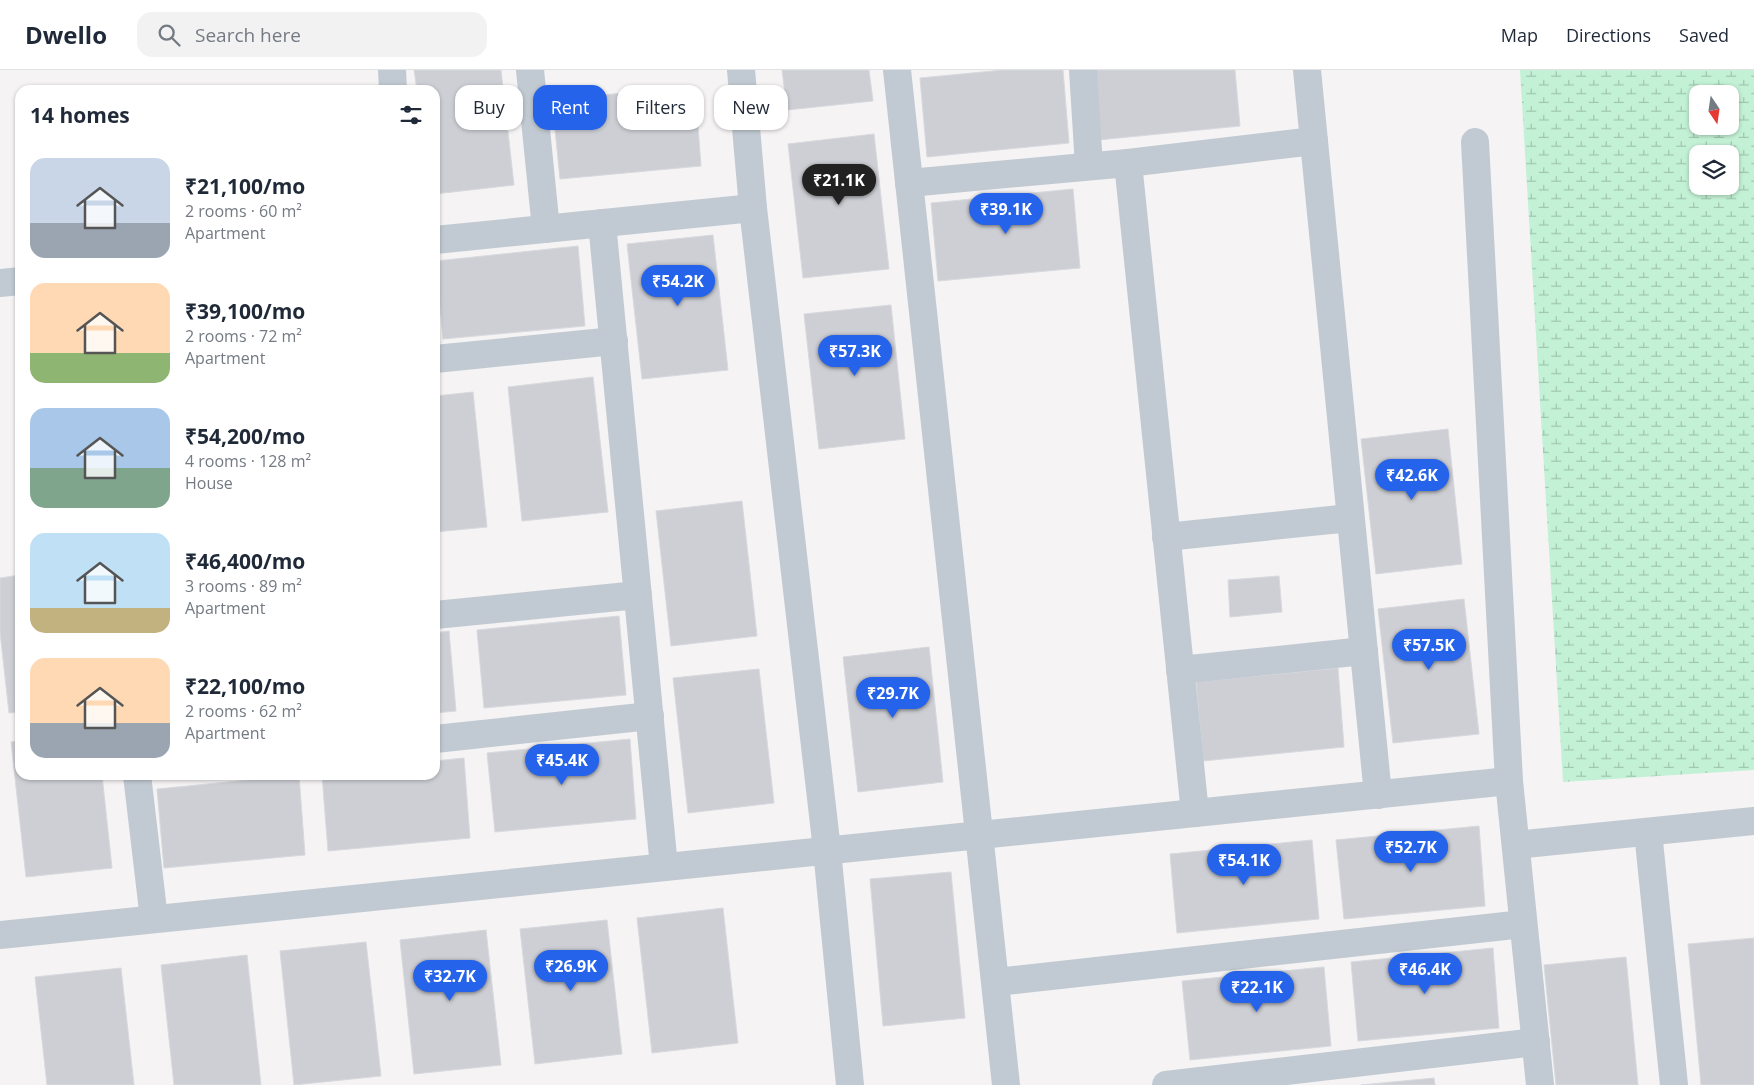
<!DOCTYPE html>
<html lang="en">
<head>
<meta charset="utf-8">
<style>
	:root { --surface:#fff; --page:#f2f2f3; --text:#1f2937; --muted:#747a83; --line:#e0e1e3; --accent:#2563eb }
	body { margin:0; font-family:"Open Sans",sans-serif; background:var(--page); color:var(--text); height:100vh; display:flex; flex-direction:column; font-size:19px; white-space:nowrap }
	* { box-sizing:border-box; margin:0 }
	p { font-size:16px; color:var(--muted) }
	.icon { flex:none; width:28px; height:28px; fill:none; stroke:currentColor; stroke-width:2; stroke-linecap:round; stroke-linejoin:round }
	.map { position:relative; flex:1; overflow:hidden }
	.drawer { position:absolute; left:15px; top:15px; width:425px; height:695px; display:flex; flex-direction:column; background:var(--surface); border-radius:15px; box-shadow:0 1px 4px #0004 }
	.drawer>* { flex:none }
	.guide { position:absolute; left:455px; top:15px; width:475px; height:45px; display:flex; gap:10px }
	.needle { width:32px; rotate:167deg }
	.fabs { position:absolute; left:1689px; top:15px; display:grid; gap:10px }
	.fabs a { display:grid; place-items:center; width:50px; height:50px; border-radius:10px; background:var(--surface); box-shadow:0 1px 4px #0004; font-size:25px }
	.price { position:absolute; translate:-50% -42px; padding:0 11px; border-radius:18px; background:var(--accent); color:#fff; font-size:16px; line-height:32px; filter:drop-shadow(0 1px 2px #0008) }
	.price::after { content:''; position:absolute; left:50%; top:30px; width:15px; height:11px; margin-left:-8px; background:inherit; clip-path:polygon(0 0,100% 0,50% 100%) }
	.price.selected { background:#222; color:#fff }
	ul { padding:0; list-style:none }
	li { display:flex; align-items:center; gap:15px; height:125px; padding:0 15px }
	li span { display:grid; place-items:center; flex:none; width:140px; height:100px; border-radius:15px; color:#555 }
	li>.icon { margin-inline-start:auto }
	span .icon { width:60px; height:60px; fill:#fffc; stroke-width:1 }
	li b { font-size:21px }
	h2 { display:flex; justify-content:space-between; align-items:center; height:60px; padding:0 15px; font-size:21px }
	.pill { padding:0 18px; border-radius:15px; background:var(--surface); box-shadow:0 1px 4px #0004; font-size:18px; line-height:45px }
	.pill.selected { background:var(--accent); color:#fff }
	header { display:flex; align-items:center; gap:30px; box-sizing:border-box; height:70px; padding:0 25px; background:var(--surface); border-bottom:1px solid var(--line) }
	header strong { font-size:24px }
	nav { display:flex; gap:28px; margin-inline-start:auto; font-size:18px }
	.search { width:350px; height:45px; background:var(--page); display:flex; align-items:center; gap:12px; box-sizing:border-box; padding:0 18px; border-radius:15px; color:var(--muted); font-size:19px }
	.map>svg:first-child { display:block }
</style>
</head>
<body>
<header>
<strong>Dwello</strong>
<div class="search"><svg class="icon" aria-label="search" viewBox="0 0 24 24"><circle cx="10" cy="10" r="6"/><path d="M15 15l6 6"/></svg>Search here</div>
<nav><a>Map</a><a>Directions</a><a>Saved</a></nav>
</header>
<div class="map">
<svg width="1754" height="1015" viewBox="0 0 1754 1015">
	<defs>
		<pattern id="wetland-marsh" width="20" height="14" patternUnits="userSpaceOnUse" patternTransform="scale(1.25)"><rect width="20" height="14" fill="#c3f1d5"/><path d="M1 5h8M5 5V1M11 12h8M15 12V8" fill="none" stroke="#a0c6b0"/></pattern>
	</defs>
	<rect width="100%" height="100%" fill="#f5f3f3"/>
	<!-- wetland -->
	<path fill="url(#wetland-marsh)" fill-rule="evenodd" d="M1520,0H1754V700L1563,712ZM1698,24H1730V56H1698ZM1698,84H1730V116H1698Z"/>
	<!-- building -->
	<g fill="#cdcfd5" stroke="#d7d9de">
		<polygon points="414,0 501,0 514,115 435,124 435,20 417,20"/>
		<polygon points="782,0 869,0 873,31 787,40"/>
		<polygon points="1003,0 1063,0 1069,73 927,87 920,8"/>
		<polygon points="1092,0 1235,0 1240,56 1098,70"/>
		<polygon points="695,16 701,96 560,109 552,30"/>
		<polygon points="874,64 889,199 803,208 788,74"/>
		<polygon points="1073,119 1080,198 938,211 931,133"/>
		<polygon points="713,165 728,300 642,309 627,174"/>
		<polygon points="578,176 585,256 443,269 436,191"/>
		<polygon points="891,235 905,369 819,379 804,244"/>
		<polygon points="593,307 608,442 522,451 508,317"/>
		<polygon points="473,322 487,457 435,462 435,326"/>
		<polygon points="1448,359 1462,494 1376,504 1361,369"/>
		<polygon points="742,431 757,566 671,576 656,441"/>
		<polygon points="20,505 20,642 9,643 0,562 0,508"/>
		<polygon points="1279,506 1282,542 1230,547 1228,510"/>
		<polygon points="1464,529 1479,664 1393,673 1378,539"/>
		<polygon points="619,546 626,625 484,638 477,560"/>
		<polygon points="449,561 456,641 435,643 435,563"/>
		<polygon points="929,577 943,712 858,722 843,587"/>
		<polygon points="1338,598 1344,677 1203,691 1196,612"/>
		<polygon points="759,599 774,733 688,743 673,608"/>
		<polygon points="630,669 636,749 495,762 487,683"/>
		<polygon points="20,671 20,705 102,705 112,798 26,807 11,672"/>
		<polygon points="464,688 470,768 328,781 322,705 435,705 435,691"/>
		<polygon points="299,705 305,785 164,798 157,719"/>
		<polygon points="1479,756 1485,836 1344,849 1336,770"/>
		<polygon points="1312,770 1319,849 1177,863 1170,784"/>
		<polygon points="951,802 965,948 883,956 870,809"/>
		<polygon points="723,838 738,973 652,983 637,848"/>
		<polygon points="607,850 622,984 535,994 520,859"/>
		<polygon points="486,860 501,995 414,1004 400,870"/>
		<polygon points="1754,868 1754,1015 1701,1015 1688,874"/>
		<polygon points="366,872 381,1006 294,1015 280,881"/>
		<polygon points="1493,878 1499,958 1358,971 1351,892"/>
		<polygon points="247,885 261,1015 174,1015 161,895"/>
		<polygon points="1626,887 1638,1015 1556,1015 1544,895"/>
		<polygon points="1324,897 1331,976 1190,990 1182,911"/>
		<polygon points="121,898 134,1015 47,1015 35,907"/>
		<polygon points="1434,1008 1435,1015 1361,1015"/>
	</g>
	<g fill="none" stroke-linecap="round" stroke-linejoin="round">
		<!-- street -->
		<g stroke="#c1cad2" stroke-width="28">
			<polyline points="392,0 393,20"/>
			<polyline points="530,0 546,159"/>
			<polyline points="741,0 753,138 827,780 850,1015"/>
			<polyline points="897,0 1006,1015"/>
			<polyline points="1083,0 1089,96"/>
			<polyline points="1307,0 1378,725"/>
			<polyline points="1475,72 1509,711 1540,1015"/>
			<polyline points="1128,93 1195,743"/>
			<polyline points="909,113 1128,93 1314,71"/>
			<polyline points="602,153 664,797"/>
			<polyline points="435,170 753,138"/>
			<polyline points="0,213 20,211"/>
			<polyline points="435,289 614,271"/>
			<polyline points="1166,467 1350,448"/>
			<polyline points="435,545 638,525"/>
			<polyline points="1180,600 1364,581"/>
			<polyline points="435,669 650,646"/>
			<polyline points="137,705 154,849"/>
			<polyline points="1648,762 1674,1015"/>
			<polyline points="1516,775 1754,751"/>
			<polyline points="0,865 1509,711"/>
			<polyline points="996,912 1523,854"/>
			<polyline points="1166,1015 1536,972"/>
		</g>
	</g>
</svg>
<div class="fabs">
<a><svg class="needle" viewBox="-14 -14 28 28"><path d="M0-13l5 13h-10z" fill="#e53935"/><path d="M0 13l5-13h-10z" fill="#747a83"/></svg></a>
<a><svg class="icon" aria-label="layers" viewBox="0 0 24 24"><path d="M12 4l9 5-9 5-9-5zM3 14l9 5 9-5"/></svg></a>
</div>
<b class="price selected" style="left:839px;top:136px">₹21.1K</b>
<b class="price" style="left:1006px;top:165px">₹39.1K</b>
<b class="price" style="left:678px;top:237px">₹54.2K</b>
<b class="price" style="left:855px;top:307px">₹57.3K</b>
<b class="price" style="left:1412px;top:431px">₹42.6K</b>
<b class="price" style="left:1429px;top:601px">₹57.5K</b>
<b class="price" style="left:893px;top:649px">₹29.7K</b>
<b class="price" style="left:562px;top:716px">₹45.4K</b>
<b class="price" style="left:1411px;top:803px">₹52.7K</b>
<b class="price" style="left:1244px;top:816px">₹54.1K</b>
<b class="price" style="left:571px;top:922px">₹26.9K</b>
<b class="price" style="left:1425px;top:925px">₹46.4K</b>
<b class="price" style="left:450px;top:932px">₹32.7K</b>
<b class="price" style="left:1257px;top:943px">₹22.1K</b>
<div class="guide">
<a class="pill">Buy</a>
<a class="pill selected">Rent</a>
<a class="pill">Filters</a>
<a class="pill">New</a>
</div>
<section class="drawer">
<h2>14 homes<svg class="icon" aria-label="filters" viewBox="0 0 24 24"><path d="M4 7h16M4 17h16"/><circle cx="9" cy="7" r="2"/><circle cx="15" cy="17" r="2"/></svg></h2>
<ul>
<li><span style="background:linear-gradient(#c9d6e8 65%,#9aa5b1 0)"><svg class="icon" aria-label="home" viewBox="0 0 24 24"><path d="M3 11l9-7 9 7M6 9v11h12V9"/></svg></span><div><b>₹21,100/mo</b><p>2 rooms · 60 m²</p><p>Apartment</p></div></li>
<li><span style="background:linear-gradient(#ffd9b3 70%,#8fb573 0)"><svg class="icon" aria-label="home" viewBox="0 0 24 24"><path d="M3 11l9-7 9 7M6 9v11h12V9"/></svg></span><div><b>₹39,100/mo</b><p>2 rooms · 72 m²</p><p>Apartment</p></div></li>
<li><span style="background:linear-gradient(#a9c7e8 60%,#7fa58c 0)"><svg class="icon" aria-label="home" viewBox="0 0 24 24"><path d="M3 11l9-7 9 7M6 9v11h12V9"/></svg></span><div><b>₹54,200/mo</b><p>4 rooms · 128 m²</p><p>House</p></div></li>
<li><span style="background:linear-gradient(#bfe0f5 75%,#c2b280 0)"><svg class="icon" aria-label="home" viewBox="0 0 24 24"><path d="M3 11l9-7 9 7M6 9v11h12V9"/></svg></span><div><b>₹46,400/mo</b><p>3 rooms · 89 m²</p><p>Apartment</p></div></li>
<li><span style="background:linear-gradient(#ffd9b3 65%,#9aa5b1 0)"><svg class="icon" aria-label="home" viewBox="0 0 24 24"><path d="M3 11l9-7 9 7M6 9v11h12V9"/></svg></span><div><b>₹22,100/mo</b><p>2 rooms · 62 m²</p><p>Apartment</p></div></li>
</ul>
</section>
</div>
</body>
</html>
